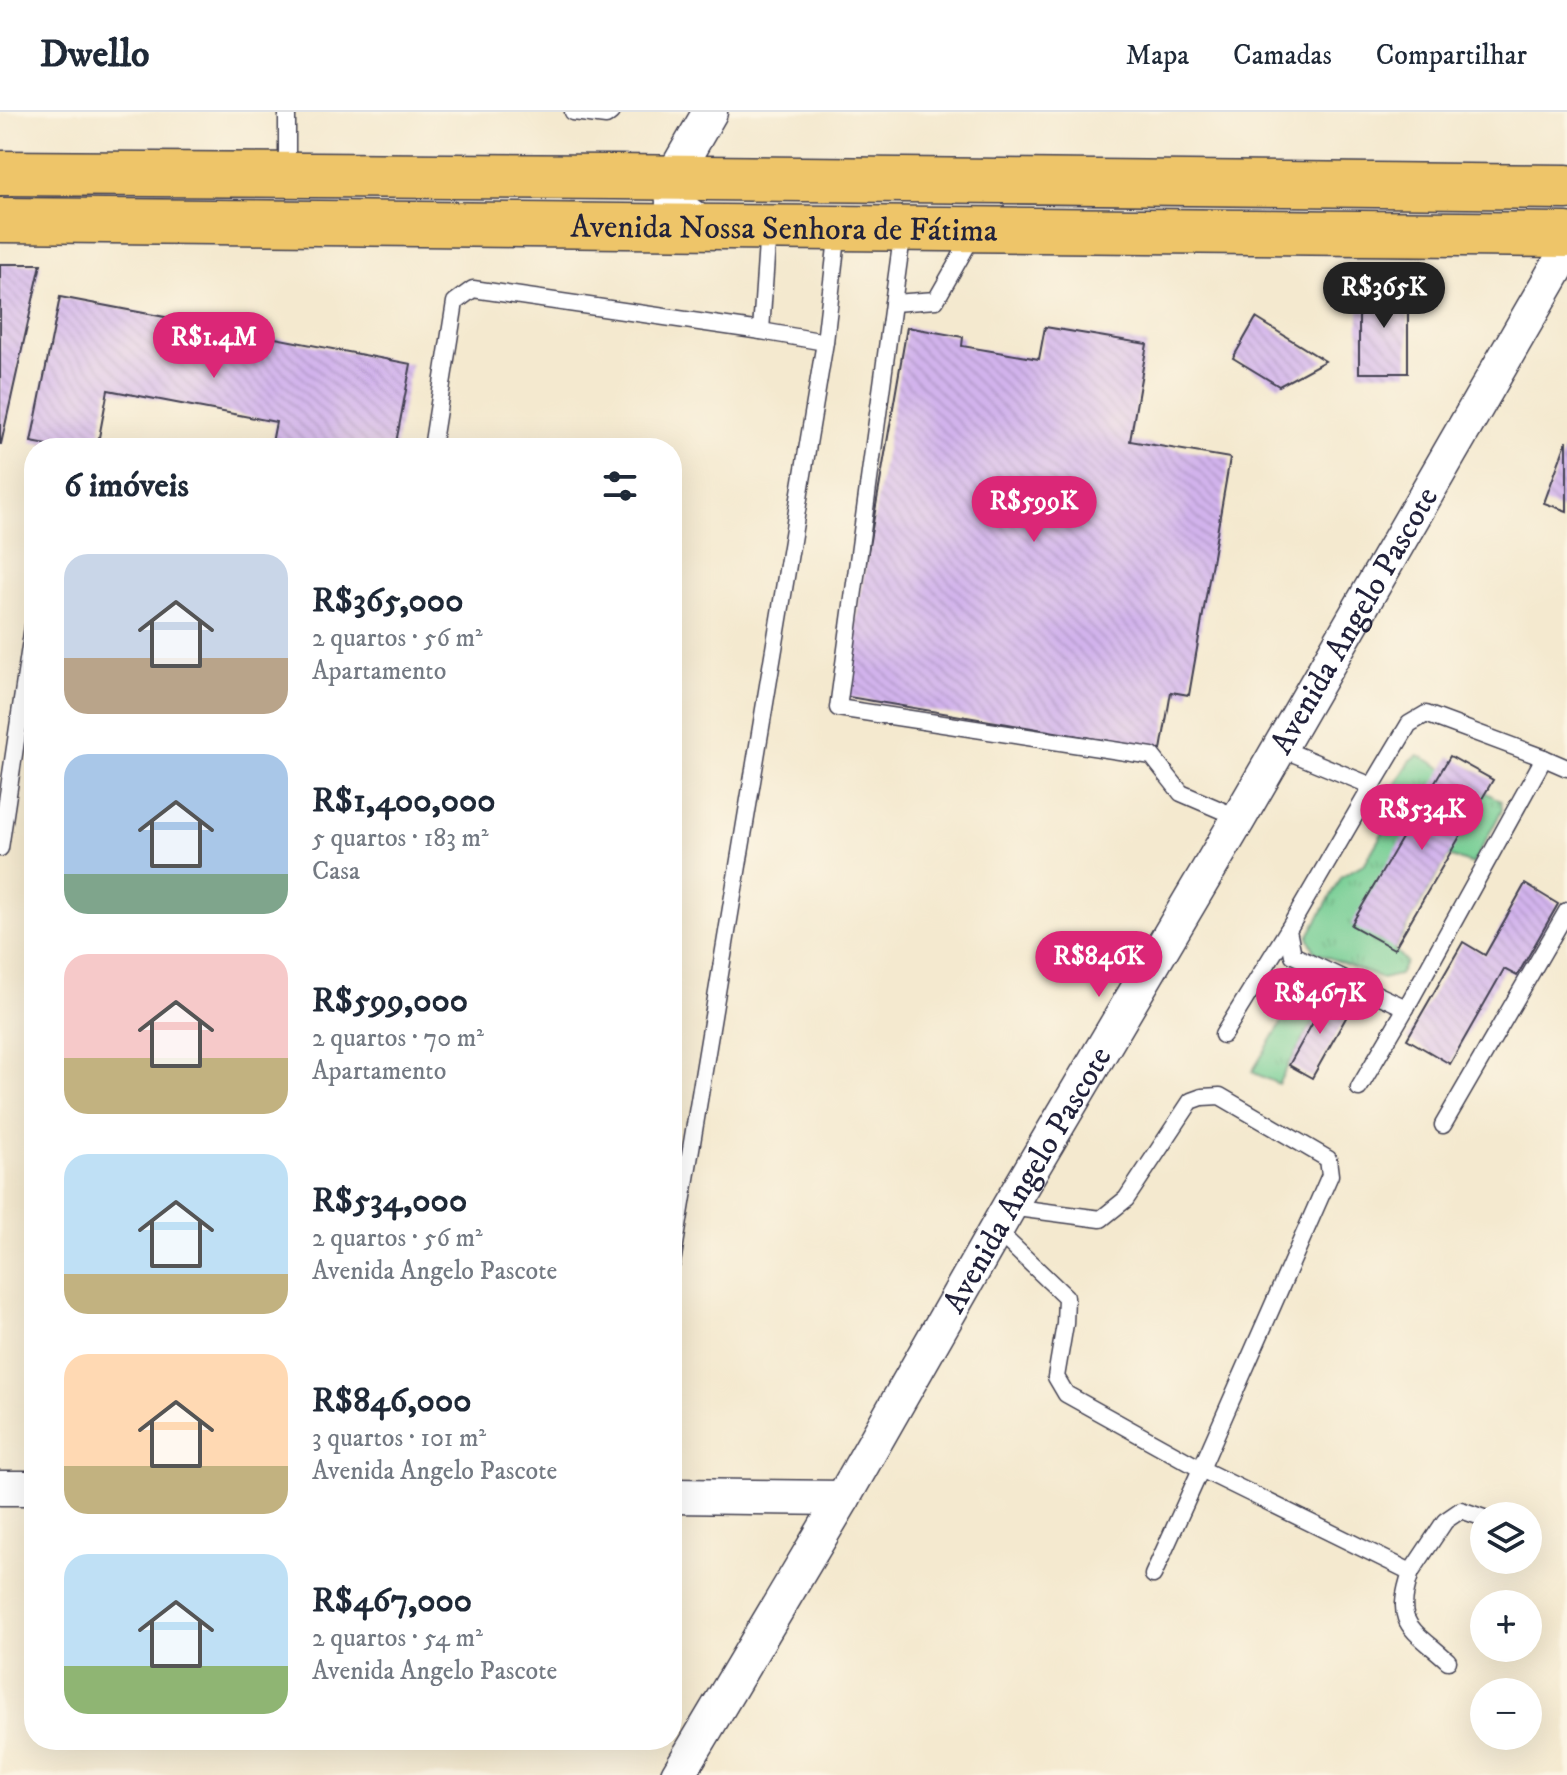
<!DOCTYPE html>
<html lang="pt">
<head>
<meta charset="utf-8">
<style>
	:root { --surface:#fff; --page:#f2f2f3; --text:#1f2937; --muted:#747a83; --line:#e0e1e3; --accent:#db2777 }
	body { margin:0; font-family:"IM FELL DW Pica",serif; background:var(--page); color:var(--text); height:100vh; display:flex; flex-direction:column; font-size:30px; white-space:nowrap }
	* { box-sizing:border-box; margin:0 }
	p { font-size:26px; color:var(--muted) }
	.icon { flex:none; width:44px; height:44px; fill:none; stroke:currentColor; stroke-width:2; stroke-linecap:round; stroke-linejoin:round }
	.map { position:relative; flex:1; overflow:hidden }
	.panel { position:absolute; left:24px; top:326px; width:658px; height:1312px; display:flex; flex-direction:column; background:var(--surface); border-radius:32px; box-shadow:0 8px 32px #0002 }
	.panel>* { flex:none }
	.controls { position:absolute; left:1470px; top:1390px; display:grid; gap:16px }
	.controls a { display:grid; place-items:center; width:72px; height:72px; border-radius:50%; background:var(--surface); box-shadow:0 8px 32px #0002; font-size:40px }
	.price { position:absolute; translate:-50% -68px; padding:0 18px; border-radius:28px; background:var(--accent); color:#fff; font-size:26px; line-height:52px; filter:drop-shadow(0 2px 4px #0008) }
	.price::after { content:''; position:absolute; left:50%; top:48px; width:24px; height:18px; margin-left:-12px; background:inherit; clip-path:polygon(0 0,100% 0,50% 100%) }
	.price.selected { background:#222; color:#fff }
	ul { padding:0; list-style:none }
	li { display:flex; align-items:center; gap:24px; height:200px; padding:0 40px }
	li span { display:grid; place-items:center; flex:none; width:224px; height:160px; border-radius:24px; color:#555 }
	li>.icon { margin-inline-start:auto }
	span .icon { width:96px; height:96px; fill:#fffc; stroke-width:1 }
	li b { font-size:34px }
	h2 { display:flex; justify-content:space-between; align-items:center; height:96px; padding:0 40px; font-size:34px }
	header { display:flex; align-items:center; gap:48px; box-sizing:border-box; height:112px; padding:0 40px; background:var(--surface); border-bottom:2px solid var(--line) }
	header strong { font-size:38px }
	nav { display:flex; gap:44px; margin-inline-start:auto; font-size:28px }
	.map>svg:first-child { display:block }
</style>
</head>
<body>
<header>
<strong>Dwello</strong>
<nav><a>Mapa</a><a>Camadas</a><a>Compartilhar</a></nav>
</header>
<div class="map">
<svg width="1567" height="1663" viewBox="0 0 1567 1663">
	<defs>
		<pattern id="park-tufts" width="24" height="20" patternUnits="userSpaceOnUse" patternTransform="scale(2)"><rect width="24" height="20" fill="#76ce94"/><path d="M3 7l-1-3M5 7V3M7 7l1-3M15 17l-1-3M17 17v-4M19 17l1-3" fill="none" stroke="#66b180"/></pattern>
		<pattern id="building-back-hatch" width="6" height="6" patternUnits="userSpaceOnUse" patternTransform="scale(2)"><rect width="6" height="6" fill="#d2b3ec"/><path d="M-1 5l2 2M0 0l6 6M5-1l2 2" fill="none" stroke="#b49acb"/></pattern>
	</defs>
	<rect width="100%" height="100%" fill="#fcf5e5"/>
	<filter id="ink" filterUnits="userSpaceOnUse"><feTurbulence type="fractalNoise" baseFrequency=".0125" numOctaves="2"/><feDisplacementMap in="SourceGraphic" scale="16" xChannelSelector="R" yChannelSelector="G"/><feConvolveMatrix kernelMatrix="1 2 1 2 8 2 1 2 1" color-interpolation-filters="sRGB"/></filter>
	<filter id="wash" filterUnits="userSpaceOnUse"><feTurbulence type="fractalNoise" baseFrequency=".006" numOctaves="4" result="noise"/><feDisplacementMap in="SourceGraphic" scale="32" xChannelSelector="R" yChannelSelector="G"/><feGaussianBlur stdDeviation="1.8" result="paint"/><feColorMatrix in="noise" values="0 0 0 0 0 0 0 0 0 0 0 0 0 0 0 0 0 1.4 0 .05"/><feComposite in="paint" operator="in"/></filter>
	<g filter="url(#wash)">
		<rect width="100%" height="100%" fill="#f4e9cf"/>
		<!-- park -->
		<g fill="url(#park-tufts)" stroke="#4c7868" stroke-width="2">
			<polygon points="1419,643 1501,689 1502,698 1473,752 1448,744 1394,837 1406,850 1399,863 1382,867 1315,840 1308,825 1342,764 1365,751 1383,720 1378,700 1411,648"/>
			<polygon points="1294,872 1329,882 1278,972 1252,960 1290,897 1293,885 1289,877"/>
		</g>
		<g id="blocks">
			<!-- building -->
			<g fill="url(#building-back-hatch)">
				<polygon points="0,152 41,152 1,332 0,332"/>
				<polygon points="1408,174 1408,261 1359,261 1359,175"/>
				<polygon points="60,185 411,252 395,336 271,336 276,310 108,278 97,336 64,336 31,330"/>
				<polygon points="1256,206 1325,249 1279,274 1233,246"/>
				<polygon points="907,215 963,225 962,234 1039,247 1045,215 1147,232 1130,329 1230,346 1189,583 1171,580 1161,638 843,584"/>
				<polygon points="1567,328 1567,399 1544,391"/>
				<polygon points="1450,644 1493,668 1394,837 1351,813"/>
				<polygon points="1525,772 1558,792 1517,864 1504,857 1450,952 1407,927 1463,830 1485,843"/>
				<polygon points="1329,882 1352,895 1312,966 1289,953"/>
			</g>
		</g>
	</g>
	<g filter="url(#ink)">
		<use href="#blocks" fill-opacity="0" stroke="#424051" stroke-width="2"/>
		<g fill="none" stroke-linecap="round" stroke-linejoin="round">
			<defs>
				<g id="lane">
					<polyline points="573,0 606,4 611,0"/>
					<polyline points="287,62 287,0"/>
					<polyline points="903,118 838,596 1152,644 1181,681 1239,706"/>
					<polyline points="893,191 936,188 973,123"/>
					<polyline points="761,219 825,230"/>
					<polyline points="432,336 455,190 473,177 761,219 768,116"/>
					<polyline points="1280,636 1372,674 1288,818 1293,843 1406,896 1544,646 1567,656"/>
					<polyline points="1372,674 1409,612 1426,602 1544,646"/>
					<polyline points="0,736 34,508"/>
					<polyline points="1223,923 1288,818"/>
					<polyline points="1359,976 1406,896"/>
					<polyline points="1443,1013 1567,799"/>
					<path d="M1009,1095L1101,1107L1126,1087L1191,989L1202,985L1220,984L1328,1047L1330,1063L1201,1357L1411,1460C1393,1514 1411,1515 1448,1549"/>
					<polyline points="996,1118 1066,1185 1065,1212 1056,1265 1066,1282 1201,1357 1153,1463"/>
					<polyline points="672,1151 825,230 838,118"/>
					<polyline points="1411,1460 1445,1409 1461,1398 1484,1406"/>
				</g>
				<g id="street">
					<polyline points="705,114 673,92 672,66 710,0"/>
					<polyline points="0,1376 34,1376"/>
					<polyline points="672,1384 843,1386"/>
					<path id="s1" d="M678,1663L843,1386L1009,1095L1239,706L1567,138"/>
				</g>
				<g id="primary">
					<polyline points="0,61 614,65 1567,75"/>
					<path id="s2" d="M0,108L1567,123"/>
				</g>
			</defs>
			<!-- lane casing -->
			<use href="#lane" stroke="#424051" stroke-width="19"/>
			<!-- street casing -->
			<use href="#street" stroke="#424051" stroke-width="37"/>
			<!-- primary casing -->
			<use href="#primary" stroke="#424051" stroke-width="47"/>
			<!-- lane -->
			<use href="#lane" stroke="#fff" stroke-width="16"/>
			<!-- street -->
			<use href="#street" stroke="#fff" stroke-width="34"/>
			<!-- primary -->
			<use href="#primary" stroke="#eec569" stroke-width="44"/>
		</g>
	</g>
	<g text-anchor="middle" stroke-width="6" stroke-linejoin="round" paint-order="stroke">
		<!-- street labels -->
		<g font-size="32" fill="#22223b" stroke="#fcf5e5">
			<text dy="11" stroke="none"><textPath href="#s2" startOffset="784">Avenida Nossa Senhora de Fátima</textPath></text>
			<text dy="11" stroke="none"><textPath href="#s1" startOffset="1338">Avenida Angelo Pascote</textPath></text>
			<text dy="11" stroke="none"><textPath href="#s1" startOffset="690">Avenida Angelo Pascote</textPath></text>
		</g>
	</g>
</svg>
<div class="controls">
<a><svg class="icon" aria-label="layers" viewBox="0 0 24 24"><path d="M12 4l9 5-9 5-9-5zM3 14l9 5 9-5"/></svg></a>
<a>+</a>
<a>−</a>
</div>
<b class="price selected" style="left:1384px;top:218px">R$365K</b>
<b class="price" style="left:214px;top:268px">R$1.4M</b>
<b class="price" style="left:1034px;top:432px">R$599K</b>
<b class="price" style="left:1422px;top:740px">R$534K</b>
<b class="price" style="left:1099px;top:887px">R$846K</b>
<b class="price" style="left:1320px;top:924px">R$467K</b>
<section class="panel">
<h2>6 imóveis<svg class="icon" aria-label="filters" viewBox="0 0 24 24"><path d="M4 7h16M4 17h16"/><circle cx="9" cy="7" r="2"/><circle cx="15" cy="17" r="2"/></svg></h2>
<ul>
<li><span style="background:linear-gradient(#c9d6e8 65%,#b9a48a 0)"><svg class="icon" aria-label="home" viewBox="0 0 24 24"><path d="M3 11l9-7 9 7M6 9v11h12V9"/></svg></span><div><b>R$365,000</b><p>2 quartos · 56 m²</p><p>Apartamento</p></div></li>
<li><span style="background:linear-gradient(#a9c7e8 75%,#7fa58c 0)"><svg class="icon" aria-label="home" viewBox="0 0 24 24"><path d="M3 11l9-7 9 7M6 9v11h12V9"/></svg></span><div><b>R$1,400,000</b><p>5 quartos · 183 m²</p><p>Casa</p></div></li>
<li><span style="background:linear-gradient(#f6c9c9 65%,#c2b280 0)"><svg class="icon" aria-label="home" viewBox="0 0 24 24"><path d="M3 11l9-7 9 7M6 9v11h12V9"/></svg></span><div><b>R$599,000</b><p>2 quartos · 70 m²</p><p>Apartamento</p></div></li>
<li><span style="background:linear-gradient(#bfe0f5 75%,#c2b280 0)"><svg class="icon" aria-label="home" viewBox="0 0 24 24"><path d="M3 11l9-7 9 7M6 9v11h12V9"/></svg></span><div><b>R$534,000</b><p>2 quartos · 56 m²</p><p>Avenida Angelo Pascote</p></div></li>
<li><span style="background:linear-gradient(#ffd9b3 70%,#c2b280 0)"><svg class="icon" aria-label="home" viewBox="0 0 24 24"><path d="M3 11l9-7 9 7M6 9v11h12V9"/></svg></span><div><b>R$846,000</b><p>3 quartos · 101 m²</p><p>Avenida Angelo Pascote</p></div></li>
<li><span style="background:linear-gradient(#bfe0f5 70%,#8fb573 0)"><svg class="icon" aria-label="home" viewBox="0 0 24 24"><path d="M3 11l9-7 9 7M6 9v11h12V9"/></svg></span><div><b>R$467,000</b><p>2 quartos · 54 m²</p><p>Avenida Angelo Pascote</p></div></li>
</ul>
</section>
</div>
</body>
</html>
